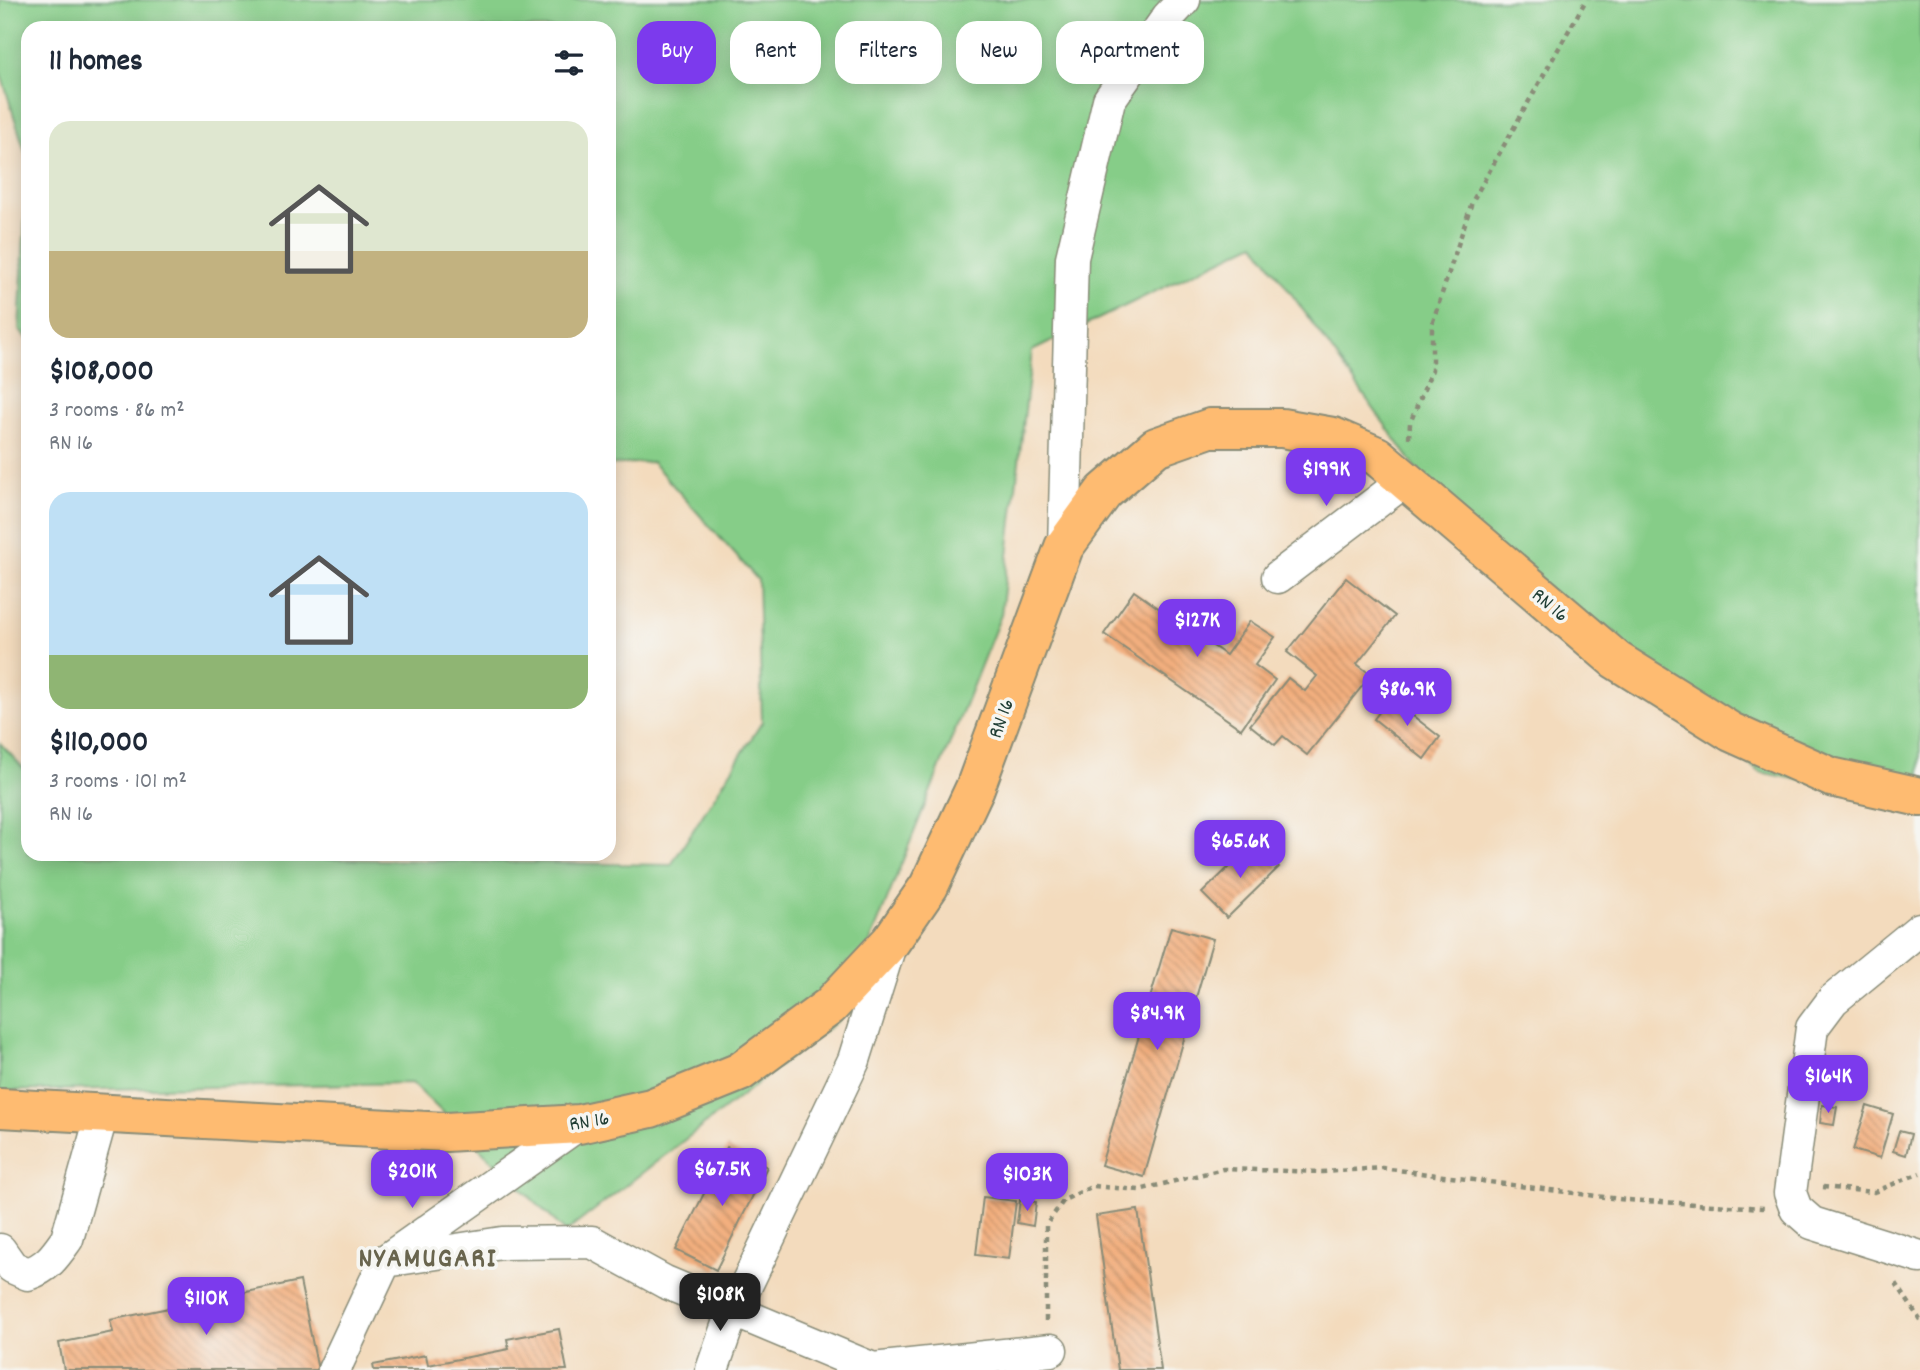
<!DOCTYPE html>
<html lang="en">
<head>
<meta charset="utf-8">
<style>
	:root { --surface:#fff; --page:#f6f6f7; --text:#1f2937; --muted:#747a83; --accent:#7c3aed }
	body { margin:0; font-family:Dekko,sans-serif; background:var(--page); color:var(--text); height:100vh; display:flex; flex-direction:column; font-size:26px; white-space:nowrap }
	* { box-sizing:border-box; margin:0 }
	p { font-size:23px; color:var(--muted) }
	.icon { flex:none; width:38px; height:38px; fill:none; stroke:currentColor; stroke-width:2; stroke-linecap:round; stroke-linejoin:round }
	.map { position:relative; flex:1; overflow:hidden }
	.details { position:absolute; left:21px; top:21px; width:595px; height:840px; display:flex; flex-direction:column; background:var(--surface); border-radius:21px; box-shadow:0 4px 18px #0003 }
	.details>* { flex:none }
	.hud { position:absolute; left:637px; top:21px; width:665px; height:63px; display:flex; gap:14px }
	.price { position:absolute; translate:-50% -60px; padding:0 16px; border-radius:14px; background:var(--accent); color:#fff; font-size:23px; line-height:46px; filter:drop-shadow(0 2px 4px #0008) }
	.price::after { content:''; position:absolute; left:50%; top:42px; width:21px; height:16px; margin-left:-10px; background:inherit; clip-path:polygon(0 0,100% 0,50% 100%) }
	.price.current { background:#222; color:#fff }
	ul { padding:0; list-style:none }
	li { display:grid; align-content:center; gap:14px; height:371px; padding:0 28px }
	li span { display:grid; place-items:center; height:217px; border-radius:21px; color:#555 }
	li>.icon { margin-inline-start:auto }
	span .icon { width:126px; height:126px; fill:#fffc; stroke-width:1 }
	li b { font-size:30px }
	h2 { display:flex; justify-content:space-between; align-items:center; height:84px; padding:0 28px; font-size:30px }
	.tag { padding:0 24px; border-radius:21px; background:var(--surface); box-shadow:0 4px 18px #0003; font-size:24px; line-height:63px }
	.tag.current { background:var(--accent); color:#fff }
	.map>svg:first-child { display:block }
</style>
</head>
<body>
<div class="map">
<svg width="1920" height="1370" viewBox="0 0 1920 1370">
	<defs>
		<pattern id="building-back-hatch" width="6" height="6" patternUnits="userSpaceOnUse" patternTransform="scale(1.75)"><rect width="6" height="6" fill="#f3af7e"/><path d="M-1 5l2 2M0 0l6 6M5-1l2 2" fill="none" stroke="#c49068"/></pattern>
	</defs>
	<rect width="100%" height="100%" fill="#f6f6f2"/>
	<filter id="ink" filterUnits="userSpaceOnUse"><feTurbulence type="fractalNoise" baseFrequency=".0143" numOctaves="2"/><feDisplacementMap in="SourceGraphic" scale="14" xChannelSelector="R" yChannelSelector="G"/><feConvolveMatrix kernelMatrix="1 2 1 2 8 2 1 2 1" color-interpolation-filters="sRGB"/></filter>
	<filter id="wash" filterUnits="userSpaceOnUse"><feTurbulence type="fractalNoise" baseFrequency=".00686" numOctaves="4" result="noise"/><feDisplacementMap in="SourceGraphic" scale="28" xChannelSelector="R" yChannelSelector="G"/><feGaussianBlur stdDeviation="1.57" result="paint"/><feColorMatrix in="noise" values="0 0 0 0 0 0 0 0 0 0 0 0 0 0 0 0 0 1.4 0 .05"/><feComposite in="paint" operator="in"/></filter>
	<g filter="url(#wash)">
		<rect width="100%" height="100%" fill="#f3dbbd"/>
		<!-- grass -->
		<polygon fill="#86cd88" stroke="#52855e" stroke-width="2" points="0,0 1920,0 1920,803 1760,772 1504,591 1255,243 1032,351 1001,615 839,1020 566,1232 412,1083 0,1091 0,743 28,773 28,854 671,865 762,722 758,580 652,462 609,465 609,28 28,28 28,339 19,330 28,161 0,71"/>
		<g id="blocks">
			<!-- building -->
			<g fill="url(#building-back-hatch)">
				<polygon points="1346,578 1395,616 1357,664 1371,675 1307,755 1283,736 1275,745 1250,725 1288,678 1305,691 1317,676 1287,652"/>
				<polygon points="1134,591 1226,655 1250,621 1275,637 1255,665 1275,680 1241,729 1104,634"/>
				<polygon points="1390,698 1440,737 1424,759 1374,719"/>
				<polygon points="1254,843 1279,867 1227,918 1202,893"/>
				<polygon points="1171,927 1213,939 1144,1177 1101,1165"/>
				<polygon points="1822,1105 1837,1107 1834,1125 1820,1123"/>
				<polygon points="1867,1106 1893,1114 1880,1158 1853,1150"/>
				<polygon points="1899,1131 1911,1134 1906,1155 1893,1151"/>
				<polygon points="727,1147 767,1167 716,1270 676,1250"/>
				<polygon points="983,1197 1016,1201 1009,1259 976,1255"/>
				<polygon points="1020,1200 1036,1202 1033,1226 1017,1223"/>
				<polygon points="1138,1210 1161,1370 1118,1370 1096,1216"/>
				<polygon points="300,1281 318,1370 64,1370 59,1343 113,1332 110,1320"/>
				<polygon points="559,1329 567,1370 374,1370 373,1365 426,1355 428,1365 509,1349 507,1339"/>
			</g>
		</g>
	</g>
	<g filter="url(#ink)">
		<use href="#blocks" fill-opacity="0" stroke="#898c78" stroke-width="2"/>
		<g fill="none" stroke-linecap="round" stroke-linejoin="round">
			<defs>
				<g id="street">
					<polyline points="1064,547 1072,258 1109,100 1168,17 1184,0"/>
					<polyline points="1278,577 1406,480"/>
					<polyline points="1920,929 1833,1000 1812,1028 1790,1193 1796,1209 1812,1223 1920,1257"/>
					<path d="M0,1250L12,1267L28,1274C48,1267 55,1256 67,1239L102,1114"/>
					<polyline points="385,1261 502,1243 592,1242 665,1282 873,1369 1051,1350"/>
					<polyline points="334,1370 385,1261 579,1124"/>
					<polyline points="712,1370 729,1321 854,1060 891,942"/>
				</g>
				<polyline id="primary" points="0,1108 446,1132 579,1124 651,1108 740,1072 830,1006 891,941 929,886 975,788 1064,547 1104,492 1156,447 1210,428 1282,428 1333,437 1377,456 1616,660 1731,732 1831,777 1920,797"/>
			</defs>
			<!-- street casing -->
			<use href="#street" stroke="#898c78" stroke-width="35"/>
			<!-- primary casing -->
			<use href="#primary" stroke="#898c78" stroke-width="42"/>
			<!-- path -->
			<g stroke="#898c78" stroke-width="4.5" stroke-dasharray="5 5" stroke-linecap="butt">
				<polyline points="1409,438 1410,423 1432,370 1432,324 1472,202 1586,0"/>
				<polyline points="1823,1187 1874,1192 1920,1173"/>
				<polyline points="1896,1283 1920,1320"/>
				<polyline points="1046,1321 1046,1225 1064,1200 1093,1186 1139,1190 1223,1169 1322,1172 1382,1168 1627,1200 1764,1208"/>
			</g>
			<!-- street -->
			<use href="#street" stroke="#fff" stroke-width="32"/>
			<!-- primary -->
			<use href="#primary" stroke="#febb71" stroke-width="38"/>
		</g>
	</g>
	<g text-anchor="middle" stroke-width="7" stroke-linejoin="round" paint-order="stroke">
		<!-- street labels -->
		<g font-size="21" fill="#1f3d34" stroke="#f6f6f2">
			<text transform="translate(1551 604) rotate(40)" y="7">RN 16</text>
			<text transform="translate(1000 718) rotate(-70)" y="7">RN 16</text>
			<text transform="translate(589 1120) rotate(-9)" y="7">RN 16</text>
		</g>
		<!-- district labels -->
		<g font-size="28" font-weight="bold" letter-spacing="2" fill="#69654e" stroke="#f6f6f2">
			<text x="428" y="1266">NYAMUGARI</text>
		</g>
	</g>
</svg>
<b class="price" style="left:1326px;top:508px">$199K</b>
<b class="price" style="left:1197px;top:659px">$127K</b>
<b class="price" style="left:1407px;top:728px">$86.9K</b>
<b class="price" style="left:1240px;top:880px">$65.6K</b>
<b class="price" style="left:1157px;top:1052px">$84.9K</b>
<b class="price" style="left:1828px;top:1115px">$164K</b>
<b class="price" style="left:722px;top:1208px">$67.5K</b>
<b class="price" style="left:412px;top:1210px">$201K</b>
<b class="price" style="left:1027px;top:1213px">$103K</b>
<b class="price current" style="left:720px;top:1333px">$108K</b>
<b class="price" style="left:206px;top:1337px">$110K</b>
<div class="hud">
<a class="tag current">Buy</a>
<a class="tag">Rent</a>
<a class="tag">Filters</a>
<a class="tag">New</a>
<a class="tag">Apartment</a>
</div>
<section class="details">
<h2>11 homes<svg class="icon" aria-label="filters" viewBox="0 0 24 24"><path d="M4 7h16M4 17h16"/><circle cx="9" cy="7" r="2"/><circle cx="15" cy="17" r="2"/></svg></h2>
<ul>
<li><span style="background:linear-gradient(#dfe7d0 60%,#c2b280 0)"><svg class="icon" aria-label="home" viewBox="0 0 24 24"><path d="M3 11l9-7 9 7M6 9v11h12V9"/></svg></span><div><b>$108,000</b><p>3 rooms · 86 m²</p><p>RN 16</p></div></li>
<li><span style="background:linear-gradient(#bfe0f5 75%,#8fb573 0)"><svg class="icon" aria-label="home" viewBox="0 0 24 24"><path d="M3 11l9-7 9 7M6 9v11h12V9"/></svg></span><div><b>$110,000</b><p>3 rooms · 101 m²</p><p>RN 16</p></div></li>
</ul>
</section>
</div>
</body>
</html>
